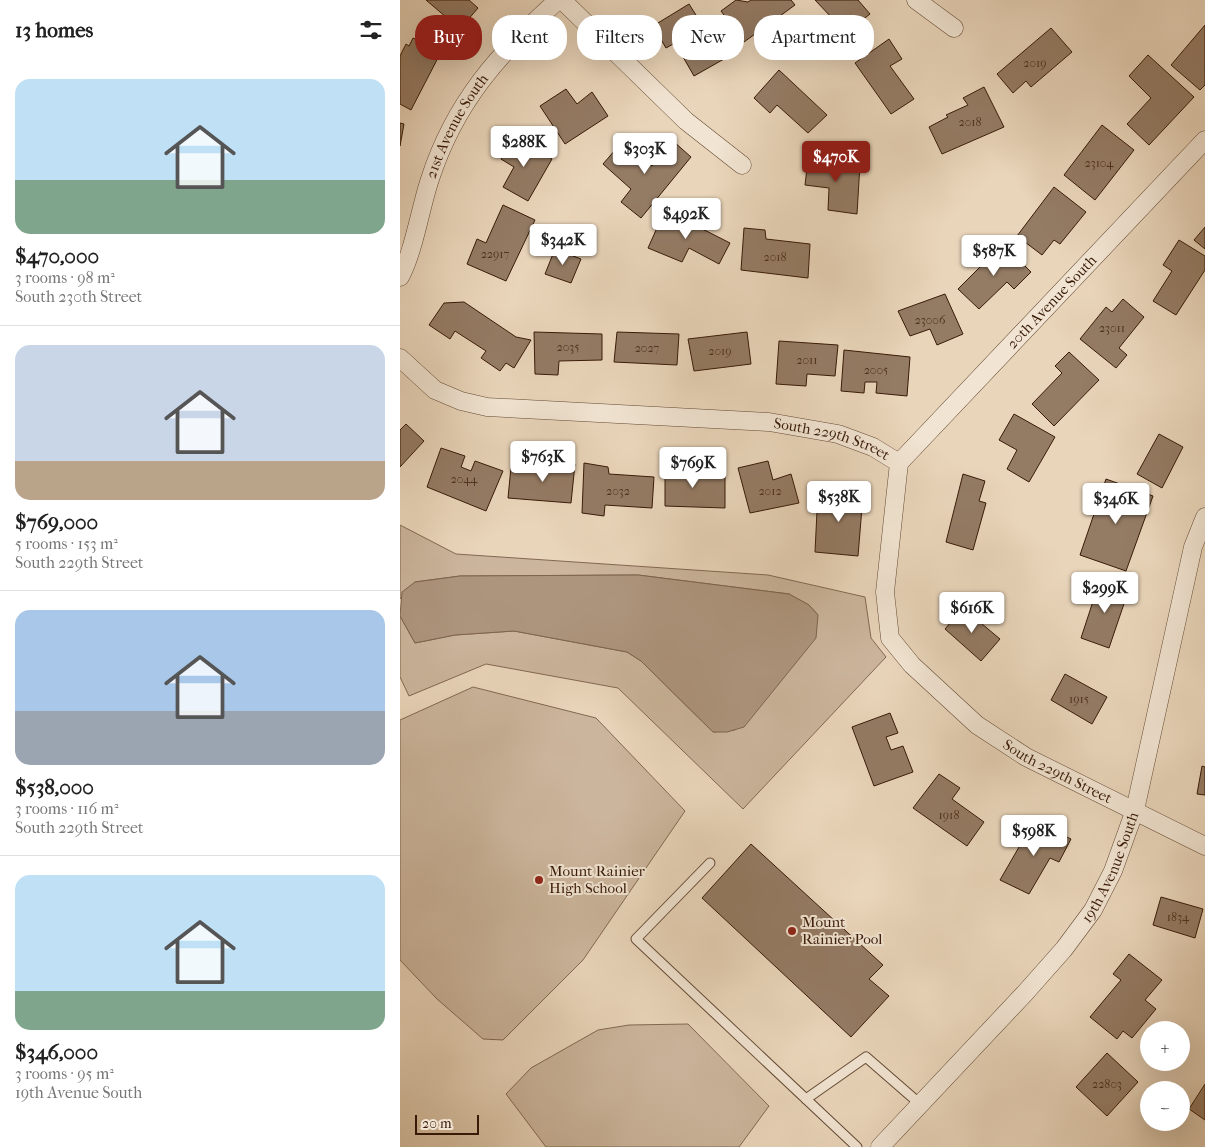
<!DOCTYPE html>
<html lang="en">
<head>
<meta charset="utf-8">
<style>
	:root { --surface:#fff; --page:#f2f2f2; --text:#222; --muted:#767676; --line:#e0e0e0; --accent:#8f2418 }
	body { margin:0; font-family:"IM FELL French Canon",serif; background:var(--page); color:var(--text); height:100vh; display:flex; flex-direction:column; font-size:19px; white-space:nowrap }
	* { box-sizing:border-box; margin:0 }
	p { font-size:16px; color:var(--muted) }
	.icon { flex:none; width:28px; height:28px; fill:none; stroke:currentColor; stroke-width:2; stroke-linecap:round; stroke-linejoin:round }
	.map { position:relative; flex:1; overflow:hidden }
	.drawer { display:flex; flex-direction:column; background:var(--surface); width:400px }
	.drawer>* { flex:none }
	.banner { position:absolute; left:15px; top:15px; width:475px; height:45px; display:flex; gap:10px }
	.buttons { position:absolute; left:740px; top:1021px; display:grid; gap:10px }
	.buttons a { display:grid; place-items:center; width:50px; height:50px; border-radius:50%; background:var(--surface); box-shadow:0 5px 20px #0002; font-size:25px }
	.scale { position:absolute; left:15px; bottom:12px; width:64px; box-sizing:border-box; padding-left:5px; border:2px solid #381a07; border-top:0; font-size:14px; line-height:18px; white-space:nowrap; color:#381a07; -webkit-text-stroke:4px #f1e4d2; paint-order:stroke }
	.price { position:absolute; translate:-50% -42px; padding:0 11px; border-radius:5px; background:#fff; color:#222; font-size:16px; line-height:32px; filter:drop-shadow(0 1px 2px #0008) }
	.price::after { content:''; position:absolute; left:50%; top:30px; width:15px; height:11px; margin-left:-8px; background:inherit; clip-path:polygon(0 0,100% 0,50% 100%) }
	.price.active { background:var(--accent); color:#fff }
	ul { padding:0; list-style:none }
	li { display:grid; align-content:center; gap:10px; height:265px; padding:0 15px }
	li+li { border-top:1px solid var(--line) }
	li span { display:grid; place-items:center; height:155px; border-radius:15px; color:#555 }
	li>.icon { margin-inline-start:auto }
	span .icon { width:90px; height:90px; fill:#fffc; stroke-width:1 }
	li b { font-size:21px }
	h2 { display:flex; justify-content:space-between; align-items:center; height:60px; padding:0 15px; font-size:21px }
	.pill { padding:0 18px; border-radius:20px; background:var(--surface); box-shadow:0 5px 20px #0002; font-size:18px; line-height:45px }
	.pill.active { background:var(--accent); color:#fff }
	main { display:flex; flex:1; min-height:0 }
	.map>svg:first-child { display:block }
</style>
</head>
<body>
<main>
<section class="drawer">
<h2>13 homes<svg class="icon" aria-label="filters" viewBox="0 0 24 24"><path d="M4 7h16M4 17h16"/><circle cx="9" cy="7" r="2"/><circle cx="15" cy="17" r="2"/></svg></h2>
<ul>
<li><span style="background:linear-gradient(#bfe0f5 65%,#7fa58c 0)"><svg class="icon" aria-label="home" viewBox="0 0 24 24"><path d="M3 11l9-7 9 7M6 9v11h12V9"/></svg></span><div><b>$470,000</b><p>3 rooms · 98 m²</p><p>South 230th Street</p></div></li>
<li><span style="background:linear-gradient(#c9d6e8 75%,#b9a48a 0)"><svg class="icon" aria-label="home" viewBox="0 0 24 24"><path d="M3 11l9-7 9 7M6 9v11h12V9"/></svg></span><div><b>$769,000</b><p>5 rooms · 153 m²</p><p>South 229th Street</p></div></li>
<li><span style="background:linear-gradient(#a9c7e8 65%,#9aa5b1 0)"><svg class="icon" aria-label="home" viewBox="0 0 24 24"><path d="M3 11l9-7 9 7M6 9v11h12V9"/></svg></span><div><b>$538,000</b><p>3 rooms · 116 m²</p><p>South 229th Street</p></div></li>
<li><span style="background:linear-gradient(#bfe0f5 75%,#7fa58c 0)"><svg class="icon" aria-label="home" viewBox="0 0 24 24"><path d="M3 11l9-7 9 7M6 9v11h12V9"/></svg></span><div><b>$346,000</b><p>3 rooms · 95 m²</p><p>19th Avenue South</p></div></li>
</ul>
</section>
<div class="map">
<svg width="805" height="1147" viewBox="0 0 805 1147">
	<rect width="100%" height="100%" fill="#e9d5ba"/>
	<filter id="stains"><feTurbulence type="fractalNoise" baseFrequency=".004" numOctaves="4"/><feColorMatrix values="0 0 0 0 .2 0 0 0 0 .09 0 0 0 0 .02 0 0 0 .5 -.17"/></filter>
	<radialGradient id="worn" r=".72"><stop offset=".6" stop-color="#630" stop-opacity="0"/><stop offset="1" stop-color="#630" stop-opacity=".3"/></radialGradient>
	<!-- green -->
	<g fill="#cbb59c" stroke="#826852">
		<polygon points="0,525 56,554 368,575 465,597 471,638 486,657 343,809 218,688 86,664 9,696 0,677 0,616 15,643 55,635 114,631 227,652 241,661 313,732 335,730 418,615 409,605 389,594 238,575 60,576 15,582 0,599"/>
		<polygon points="73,687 196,718 285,811 183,960 103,1040 83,1039 37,999 0,960 0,720"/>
		<polygon points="288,1024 369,1106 339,1147 146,1147 106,1094 131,1068 198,1030 229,1025"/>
	</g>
	<!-- water -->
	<polygon fill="#ad957d" stroke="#7e644e" points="238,575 389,594 409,605 418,615 416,638 344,727 327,732 313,732 241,661 227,652 114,631 55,635 15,643 0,616 2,592 15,582 60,576"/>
	<!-- building -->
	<g fill="#947b64" stroke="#381a07">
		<polygon points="26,0 69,0 78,8 60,29"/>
		<polygon points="336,0 348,2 351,0 391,0 395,5 344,42 321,11"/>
		<polygon points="415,0 458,0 470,14 451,29 438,16 433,19"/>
		<polygon points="289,4 324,59 294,76 275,43 266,48 253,26"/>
		<polygon points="805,25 805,85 800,90 771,65"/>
		<polygon points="651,28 672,52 631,87 626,81 613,93 597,74"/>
		<polygon points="13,38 41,52 11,110 0,104 0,56 6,44 9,46"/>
		<polygon points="489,39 502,59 490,66 514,99 491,114 455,63"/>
		<polygon points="748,55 794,97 749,145 727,124 751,98 729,76"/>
		<polygon points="379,70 427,115 408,133 377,105 370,113 354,98"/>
		<polygon points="584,87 604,127 542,154 529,127 548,117 546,115 568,105 563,98"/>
		<polygon points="166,89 177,104 192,92 208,116 165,144 140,106"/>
		<polygon points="0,123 4,124 0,146"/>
		<polygon points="702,125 734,150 695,200 664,175"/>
		<polygon points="113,137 152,159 128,201 103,187 114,167 101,159"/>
		<polygon points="273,141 291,157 241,218 221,202 231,189 203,164 222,142 252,166"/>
		<polygon points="408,160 460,164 457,214 428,210 429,188 405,185"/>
		<polygon points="654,187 686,212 660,244 654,240 642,255 617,236"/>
		<polygon points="103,205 135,220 106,281 67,264 77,239 86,243"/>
		<polygon points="265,210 330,243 319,264 289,248 282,262 248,248"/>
		<polygon points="805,227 805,249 794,240"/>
		<polygon points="344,228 365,230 366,239 410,244 408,278 341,270"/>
		<polygon points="779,240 805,256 805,270 776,315 753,301 772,271 763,265"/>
		<polygon points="603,244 631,272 614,289 607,282 579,309 558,289"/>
		<polygon points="155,249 181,259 171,283 145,274"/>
		<polygon points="545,294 563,334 537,345 530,329 510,336 498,311"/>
		<polygon points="723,299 744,317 719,348 727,355 716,368 680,339 706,307 712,312"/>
		<polygon points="64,302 116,337 131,340 114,368 106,363 100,371 81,358 86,351 55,331 50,339 29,325 44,303"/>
		<polygon points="134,332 202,334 202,360 159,361 158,375 135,374"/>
		<polygon points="217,332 279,334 277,365 214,362"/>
		<polygon points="347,332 351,364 294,371 288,339"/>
		<polygon points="379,341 438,345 435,376 407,374 406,386 376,384"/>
		<polygon points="444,350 510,357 507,396 476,393 477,382 465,382 464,393 441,391"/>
		<polygon points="669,352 699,380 654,426 632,404 662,373 655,366"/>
		<polygon points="614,414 655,437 629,482 607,469 617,450 599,440"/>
		<polygon points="6,424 24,441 0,467 0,430"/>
		<polygon points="759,434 783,447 762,488 737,474"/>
		<polygon points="41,448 65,456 61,467 71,471 75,461 103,471 86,511 27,487"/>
		<polygon points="368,461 373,480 391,474 399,503 350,513 338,468"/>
		<polygon points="151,462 175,464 171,503 108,498 111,467 150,471"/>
		<polygon points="184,463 208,467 209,474 254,477 252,508 205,505 204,516 182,513"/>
		<polygon points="265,465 288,467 288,476 325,476 325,508 265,506"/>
		<polygon points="563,474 585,481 579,501 586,503 573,550 546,542"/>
		<polygon points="706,479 753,496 726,571 680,555"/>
		<polygon points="418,491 463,495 458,556 415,552"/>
		<polygon points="700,580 729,589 709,648 681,638"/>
		<polygon points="563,608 600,639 581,661 545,629"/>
		<polygon points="665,674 707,697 692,724 651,700"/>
		<polygon points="490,713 498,733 486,737 491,750 503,746 513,772 474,786 452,727"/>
		<polygon points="802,766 805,767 805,795 797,794"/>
		<polygon points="539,774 560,788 552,799 584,822 567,846 513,808"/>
		<polygon points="634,821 671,839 659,862 650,858 629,894 600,880"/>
		<polygon points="351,844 483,965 469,979 489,996 451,1037 302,898"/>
		<polygon points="761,897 803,909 795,938 753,925"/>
		<polygon points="729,954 762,980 745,1000 756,1009 732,1038 723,1031 717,1039 690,1017 721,980 713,974"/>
		<polygon points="707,1053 738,1082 707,1116 676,1087"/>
		<polygon points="805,1084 805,1120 789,1109"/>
	</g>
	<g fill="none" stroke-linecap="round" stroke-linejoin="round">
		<defs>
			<g id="lane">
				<polyline points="310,863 236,939 457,1147"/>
				<polyline points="406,1099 466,1057 520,1104"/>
			</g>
			<g id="street">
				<polyline points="162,0 286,121 342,165"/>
				<polyline points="516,0 554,28"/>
				<path id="s1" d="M0,277C14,251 20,209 30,179C55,102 99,53 158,0"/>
				<path id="s2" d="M0,358L35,390L61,401L87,407L369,422L438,434L473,447L499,463L485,592L490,638L512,665L577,725L626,757L805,846"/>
				<path id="s3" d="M499,463L805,140"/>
				<path id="s4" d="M480,1147L625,993L664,949L693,910L713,871L735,810L793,547L805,517"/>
			</g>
		</defs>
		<!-- lane casing -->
		<use href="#lane" stroke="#644934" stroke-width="11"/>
		<!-- street casing -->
		<use href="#street" stroke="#644934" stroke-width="19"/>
		<!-- lane -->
		<use href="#lane" stroke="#f1e4d2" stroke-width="9"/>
		<!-- street -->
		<use href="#street" stroke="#f1e4d2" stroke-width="18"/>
	</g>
	<!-- markers -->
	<g fill="#8f2418" stroke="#f1e4d2" stroke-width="2">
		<circle cx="139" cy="880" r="5"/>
		<circle cx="392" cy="931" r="5"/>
	</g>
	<g text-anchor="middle" stroke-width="4" stroke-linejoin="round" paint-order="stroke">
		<!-- number labels -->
		<g font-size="12" fill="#4f321e">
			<text x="635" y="67">2019</text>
			<text x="570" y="126">2018</text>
			<text x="699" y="167">23104</text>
			<text x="95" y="258">22917</text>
			<text x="375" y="261">2018</text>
			<text x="530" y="324">23006</text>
			<text x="712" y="332">23011</text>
			<text x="168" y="351">2035</text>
			<text x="247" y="352">2027</text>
			<text x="320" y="355">2019</text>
			<text x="407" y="364">2011</text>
			<text x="476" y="374">2005</text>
			<text x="64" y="483">2044</text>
			<text x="218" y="495">2032</text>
			<text x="370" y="495">2012</text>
			<text x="679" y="703">1915</text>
			<text x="549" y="819">1918</text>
			<text x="778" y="921">1834</text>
			<text x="707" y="1088">22803</text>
		</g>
		<!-- street labels -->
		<g font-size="15" fill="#381a07" stroke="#f1e4d2">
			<text dy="5" stroke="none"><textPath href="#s1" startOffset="162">21st Avenue South</textPath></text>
			<text dy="5" stroke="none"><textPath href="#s3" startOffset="222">20th Avenue South</textPath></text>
			<text dy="5" stroke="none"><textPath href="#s2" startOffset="450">South 229th Street</textPath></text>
			<text dy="5" stroke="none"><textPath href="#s2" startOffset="915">South 229th Street</textPath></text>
			<text dy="5" stroke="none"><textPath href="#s4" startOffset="365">19th Avenue South</textPath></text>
		</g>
		<!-- poi labels -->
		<g font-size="15" fill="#381a07" stroke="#f1e4d2" text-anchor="start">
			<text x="149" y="876">Mount Rainier<tspan x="149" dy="17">High School</tspan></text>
			<text x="402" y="927">Mount<tspan x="402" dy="17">Rainier Pool</tspan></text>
		</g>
	</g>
	<rect width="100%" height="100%" filter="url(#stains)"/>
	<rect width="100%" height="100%" fill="url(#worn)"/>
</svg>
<div class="buttons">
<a>+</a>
<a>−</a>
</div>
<div class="scale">20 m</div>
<b class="price" style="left:124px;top:168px">$288K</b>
<b class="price" style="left:245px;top:175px">$303K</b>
<b class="price active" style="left:436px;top:183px">$470K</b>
<b class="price" style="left:286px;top:240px">$492K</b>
<b class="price" style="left:163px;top:266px">$342K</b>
<b class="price" style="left:594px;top:277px">$587K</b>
<b class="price" style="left:143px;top:483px">$763K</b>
<b class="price" style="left:293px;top:489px">$769K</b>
<b class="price" style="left:439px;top:523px">$538K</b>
<b class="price" style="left:716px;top:525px">$346K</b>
<b class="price" style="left:705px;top:614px">$299K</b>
<b class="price" style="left:572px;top:634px">$616K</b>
<b class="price" style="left:634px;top:857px">$598K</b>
<div class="banner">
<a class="pill active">Buy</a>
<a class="pill">Rent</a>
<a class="pill">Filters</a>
<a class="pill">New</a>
<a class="pill">Apartment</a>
</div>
</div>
</main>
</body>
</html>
